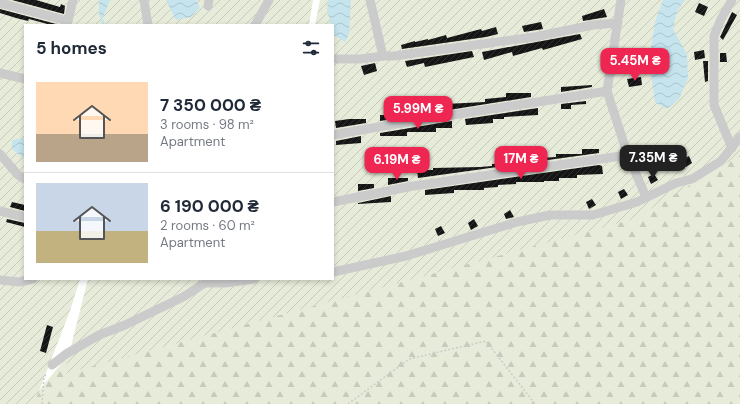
<!DOCTYPE html>
<html lang="en">
<head>
<meta charset="utf-8">
<style>
	:root { --surface:#fff; --page:#f2f2f3; --text:#1f2937; --muted:#747a83; --line:#e0e1e3; --accent:#ef2652 }
	body { margin:0; font-family:"DM Sans",sans-serif; background:var(--page); color:var(--text); height:100vh; display:flex; flex-direction:column; font-size:15px; white-space:nowrap }
	* { box-sizing:border-box; margin:0 }
	p { font-size:13px; color:var(--muted) }
	.icon { flex:none; width:22px; height:22px; fill:none; stroke:currentColor; stroke-width:2; stroke-linecap:round; stroke-linejoin:round }
	.map { position:relative; flex:1; overflow:hidden }
	.side { position:absolute; left:24px; top:24px; width:310px; height:256px; display:flex; flex-direction:column; background:var(--surface); border-radius:0px; box-shadow:0 2px 6px #0003 }
	.side>* { flex:none }
	.price { position:absolute; translate:-50% -34px; padding:0 9px; border-radius:8px; background:var(--accent); color:#fff; font-size:13px; line-height:26px; filter:drop-shadow(0 1px 2px #0008) }
	.price::after { content:''; position:absolute; left:50%; top:24px; width:12px; height:9px; margin-left:-6px; background:inherit; clip-path:polygon(0 0,100% 0,50% 100%) }
	.price.active { background:#222; color:#fff }
	ul { padding:0; list-style:none }
	li { display:flex; align-items:center; gap:12px; height:100px; padding:0 12px }
	li+li { border-top:1px solid var(--line) }
	li span { display:grid; place-items:center; flex:none; width:112px; height:80px; border-radius:0px; color:#555 }
	li>.icon { margin-inline-start:auto }
	span .icon { width:48px; height:48px; fill:#fffc; stroke-width:1 }
	li b { font-size:17px }
	h2 { display:flex; justify-content:space-between; align-items:center; height:48px; padding:0 12px; font-size:17px }
	.map>svg:first-child { display:block }
</style>
</head>
<body>
<div class="map">
<svg width="740" height="404" viewBox="0 0 740 404">
	<defs>
		<pattern id="forest-firs" width="22" height="20" patternUnits="userSpaceOnUse"><rect width="22" height="20" fill="#e7ecda"/><path d="M5 1l3.5 6h-7zM16 11l3.5 6h-7z" fill="#c6cbbb"/></pattern>
		<pattern id="garden-furrows" width="10" height="10" patternUnits="userSpaceOnUse"><rect width="10" height="10" fill="#e7ecda"/><path d="M-1 1l2-2M0 10L10 0M9 11l2-2" fill="none" stroke="#c6cbbb"/></pattern>
		<pattern id="water-waves" width="16" height="10" patternUnits="userSpaceOnUse"><rect width="16" height="10" fill="#c5e4ed"/><path d="M0 5q4-4 8 0t8 0" fill="none" stroke="#aac4cc"/></pattern>
		<pattern id="building-hatch" width="6" height="6" patternUnits="userSpaceOnUse"><rect width="6" height="6" fill="#151515"/><path d="M-1 1l2-2M0 6l6-6M5 7l2-2" fill="none" stroke="#2f2f2f"/></pattern>
	</defs>
	<rect width="100%" height="100%" fill="#fff"/>
	<!-- forest -->
	<polygon fill="url(#forest-firs)" points="740,146 740,404 31,404 37,393 75,347 333,279"/>
	<!-- garden -->
	<g fill="url(#garden-furrows)">
		<polygon points="0,0 313,0 309,25 25,25 25,279 80,279 70,311 34,404 0,404"/>
		<polygon points="320,0 740,0 740,155 634,219 64,374 88,279 333,279 333,25 315,25"/>
	</g>
	<!-- water -->
	<g fill="url(#water-waves)">
		<polygon points="99,0 110,0 102,20 99,16"/>
		<polygon points="166,0 196,0 200,8 191,17 176,20"/>
		<polygon points="328,0 351,0 349,34 345,42 334,35 333,25 331,25 327,10"/>
		<polygon points="663,0 685,0 677,11 673,29 687,54 688,78 679,99 667,109 655,102 649,60 655,22"/>
		<polygon points="25,138 25,159 12,149 12,140"/>
	</g>
	<g fill="none" stroke-linecap="round" stroke-linejoin="round">
		<!-- stream -->
		<polyline stroke="#c5e4ed" stroke-width="2.5" points="102,20 104,25"/>
	</g>
	<!-- building -->
	<g fill="url(#building-hatch)">
		<polygon points="12,0 36,0 60,7 61,4 65,6 64,14"/>
		<polygon points="699,3 708,7 704,16 695,12"/>
		<polygon points="0,9 60,25 51,25 29,19 28,21 16,18 0,13"/>
		<polygon points="604,9 607,17 583,21 582,16"/>
		<polygon points="732,12 737,15 723,40 720,37"/>
		<polygon points="541,22 543,29 524,32 522,26"/>
		<polygon points="496,27 498,34 486,37 402,49 401,45 415,41 415,42 428,39 428,40 446,35 447,38 481,29 482,31"/>
		<polygon points="580,34 582,39 543,50 542,48 513,56 512,52 484,60 482,52"/>
		<polygon points="704,50 705,58 695,60 694,52"/>
		<polygon points="472,51 474,57 425,67 424,63 407,67 405,61"/>
		<polygon points="720,53 726,53 727,62 720,62"/>
		<polygon points="703,61 708,61 708,81 705,82"/>
		<polygon points="375,63 377,71 364,75 361,66"/>
		<polygon points="641,77 642,85 629,87 627,79"/>
		<polygon points="592,85 592,87 561,92 561,87"/>
		<polygon points="506,93 531,93 531,97 380,121 380,115 395,115 395,112 404,112 404,108 421,108 421,106 445,104 485,102 485,99 506,97"/>
		<polygon points="586,101 586,104 571,105 571,109 561,109 561,104"/>
		<polygon points="538,108 538,115 504,117 504,119 493,119 493,123 466,125 465,119"/>
		<polygon points="349,119 366,119 366,123 336,128 335,121"/>
		<polygon points="452,121 452,128 436,128 436,132 407,132 407,136 380,136 380,133"/>
		<polygon points="361,136 361,143 336,145 336,141"/>
		<polygon points="582,149 599,149 599,153 418,178 417,170 433,170 433,168 480,167 492,166 492,164 540,161 540,158 556,157 556,154 582,154"/>
		<polygon points="689,156 692,163 686,167 682,160"/>
		<polygon points="599,165 602,166 603,174 577,175 577,178 559,178 559,181 544,181 544,182 516,182 516,184 498,185 498,187 484,188 484,190 454,190 454,193 425,195 425,190"/>
		<polygon points="654,174 658,180 651,184 648,177"/>
		<polygon points="388,178 408,178 408,181 388,185"/>
		<polygon points="358,184 374,184 374,188 358,191"/>
		<polygon points="624,189 628,195 621,199 618,192"/>
		<polygon points="391,196 391,202 358,204 358,203"/>
		<polygon points="592,199 596,205 589,209 586,202"/>
		<polygon points="12,202 25,205 25,211 10,207"/>
		<polygon points="510,210 514,217 506,219 504,214"/>
		<polygon points="7,219 25,223 25,227 6,222"/>
		<polygon points="474,219 478,226 471,230 468,223"/>
		<polygon points="441,226 445,233 438,236 435,229"/>
		<polygon points="47,325 53,327 46,353 40,351"/>
	</g>
	<g fill="none" stroke-linecap="round" stroke-linejoin="round">
		<!-- path -->
		<g stroke="#cbcbcb" stroke-width="1.5" stroke-dasharray="2 2" stroke-linecap="butt">
			<polyline points="42,404 44,377 47,373"/>
			<polyline points="348,404 409,359 486,341 535,404"/>
		</g>
		<!-- minor -->
		<g stroke="#cbcbcb" stroke-width="9">
			<polyline points="144,0 148,25"/>
			<polyline points="370,0 383,56 394,56 534,37 593,25 618,23"/>
			<polyline points="621,0 607,91 627,153 646,197"/>
			<polyline points="732,0 721,19 714,36 714,105 732,148"/>
			<polyline points="0,3 68,21"/>
			<polyline points="208,6 209,0"/>
			<polyline points="67,25 73,0"/>
			<polyline points="255,25 269,0"/>
			<polyline points="333,59 360,59 383,56"/>
			<polyline points="0,73 25,79"/>
			<path d="M333,135C424,118 516,106 607,91"/>
			<polyline points="0,154 18,175 25,179"/>
			<polyline points="333,202 413,186 628,155"/>
			<polyline points="0,211 25,217"/>
			<polyline points="333,272 406,256 517,222 550,215 593,215 637,202 676,183 692,179 721,161 740,137"/>
			<polyline points="0,280 19,282 33,279"/>
			<polyline points="52,365 66,354 99,335 125,325 183,297 205,283 226,283 254,279"/>
		</g>
	</g>
</svg>
<b class="price" style="left:635px;top:82px">5.45M ₴</b>
<b class="price" style="left:418px;top:130px">5.99M ₴</b>
<b class="price active" style="left:653px;top:179px">7.35M ₴</b>
<b class="price" style="left:521px;top:180px">17M ₴</b>
<b class="price" style="left:397px;top:181px">6.19M ₴</b>
<section class="side">
<h2>5 homes<svg class="icon" aria-label="filters" viewBox="0 0 24 24"><path d="M4 7h16M4 17h16"/><circle cx="9" cy="7" r="2"/><circle cx="15" cy="17" r="2"/></svg></h2>
<ul>
<li><span style="background:linear-gradient(#ffd9b3 65%,#b9a48a 0)"><svg class="icon" aria-label="home" viewBox="0 0 24 24"><path d="M3 11l9-7 9 7M6 9v11h12V9"/></svg></span><div><b>7 350 000 ₴</b><p>3 rooms · 98 m²</p><p>Apartment</p></div></li>
<li><span style="background:linear-gradient(#c9d6e8 60%,#c2b280 0)"><svg class="icon" aria-label="home" viewBox="0 0 24 24"><path d="M3 11l9-7 9 7M6 9v11h12V9"/></svg></span><div><b>6 190 000 ₴</b><p>2 rooms · 60 m²</p><p>Apartment</p></div></li>
</ul>
</section>
</div>
</body>
</html>
